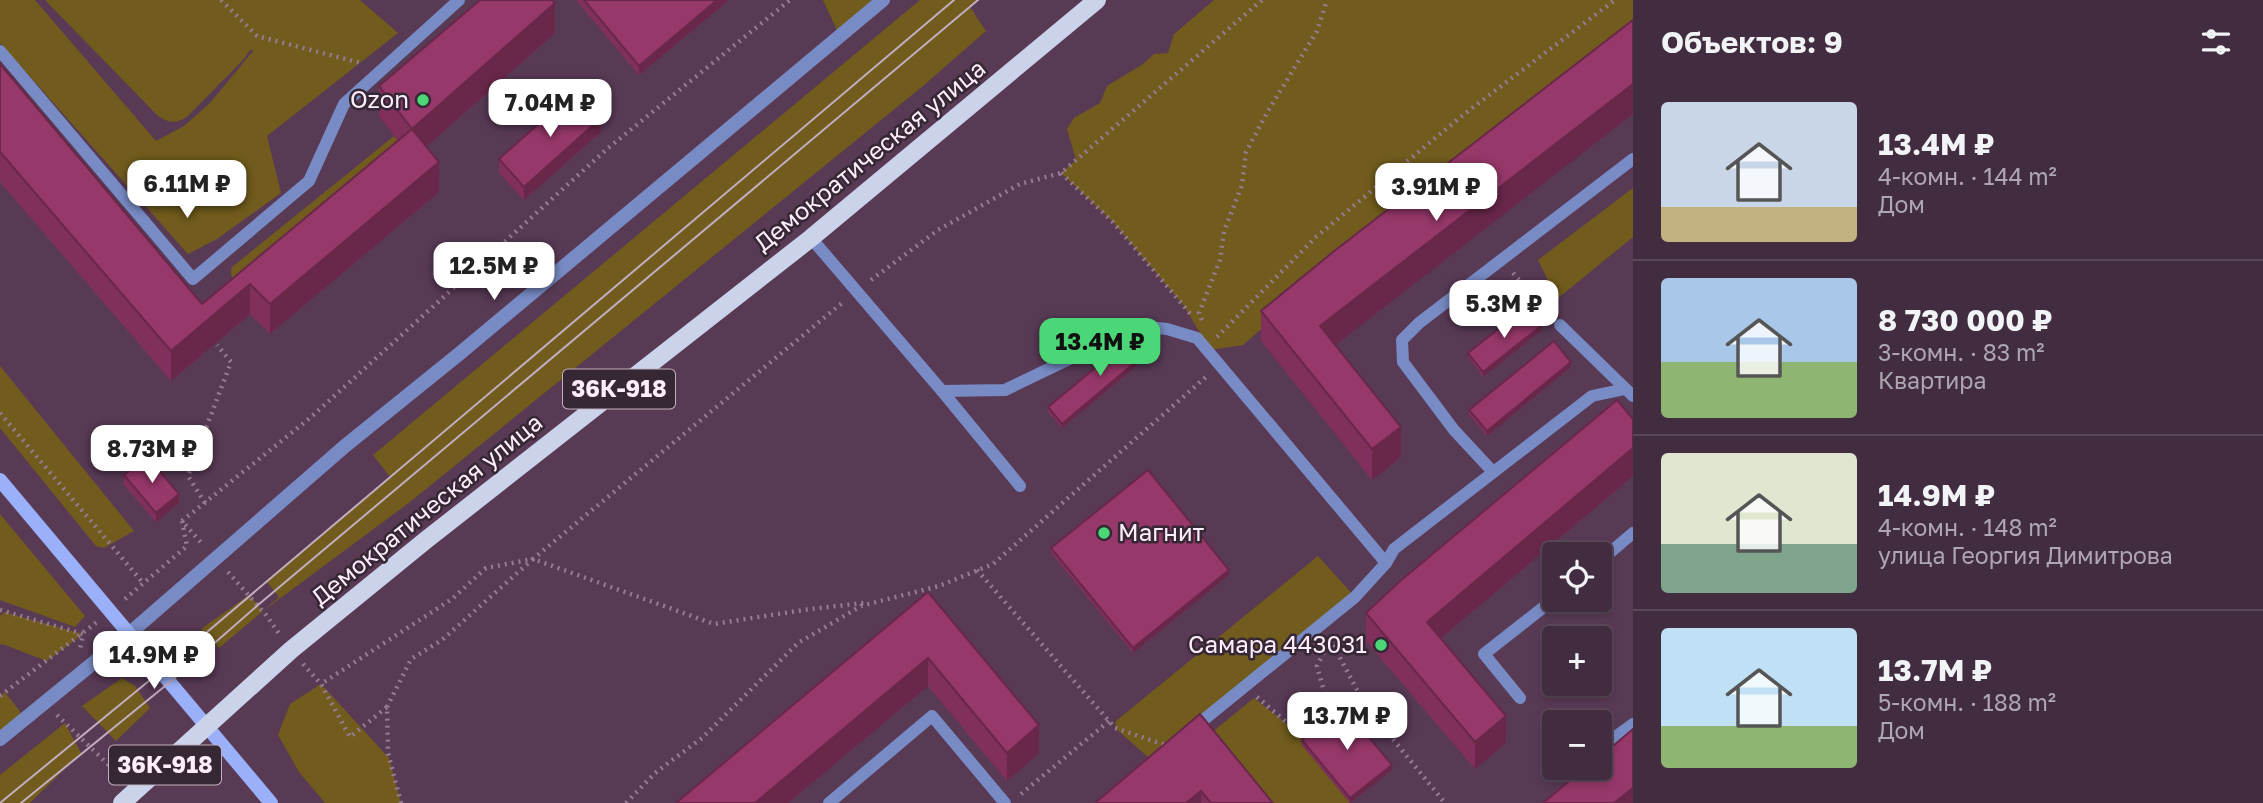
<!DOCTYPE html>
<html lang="ru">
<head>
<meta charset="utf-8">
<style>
	:root { --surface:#422c40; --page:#4c384b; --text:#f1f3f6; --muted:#aea7b1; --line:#5a4859; --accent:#4bd677 }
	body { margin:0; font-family:"Golos Text",sans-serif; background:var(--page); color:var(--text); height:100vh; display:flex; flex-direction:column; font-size:26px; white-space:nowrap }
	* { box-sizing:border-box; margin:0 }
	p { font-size:23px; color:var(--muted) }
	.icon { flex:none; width:38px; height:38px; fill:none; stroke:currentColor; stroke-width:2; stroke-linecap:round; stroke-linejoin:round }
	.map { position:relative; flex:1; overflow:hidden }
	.drawer { display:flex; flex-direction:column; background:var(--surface); width:630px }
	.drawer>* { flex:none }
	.buttons { position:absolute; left:1542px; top:542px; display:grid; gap:14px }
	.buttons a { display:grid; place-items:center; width:70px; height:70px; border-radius:7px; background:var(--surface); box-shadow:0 4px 10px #0003,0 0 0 2px var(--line); font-size:35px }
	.price { position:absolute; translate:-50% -60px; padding:0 16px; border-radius:14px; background:#fff; color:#222; font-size:23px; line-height:46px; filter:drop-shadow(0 2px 4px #0008) }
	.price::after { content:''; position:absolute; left:50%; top:42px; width:21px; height:16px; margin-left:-10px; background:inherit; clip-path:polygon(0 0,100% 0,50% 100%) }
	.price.current { background:var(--accent); color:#111 }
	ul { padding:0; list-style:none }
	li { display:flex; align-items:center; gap:21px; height:175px; padding:0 28px }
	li+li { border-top:2px solid var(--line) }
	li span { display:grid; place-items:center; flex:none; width:196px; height:140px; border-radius:7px; color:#555 }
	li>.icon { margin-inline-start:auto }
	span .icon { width:84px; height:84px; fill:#fffc; stroke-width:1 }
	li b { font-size:30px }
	h2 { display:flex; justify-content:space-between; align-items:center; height:84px; padding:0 28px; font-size:30px }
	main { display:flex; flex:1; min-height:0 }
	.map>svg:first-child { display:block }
</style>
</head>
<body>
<main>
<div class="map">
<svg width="1633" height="803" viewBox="0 0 1633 803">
	<rect width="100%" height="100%" fill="#583a55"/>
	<!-- green -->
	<g fill="#715c1d">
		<path d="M0,0H35L156,141L184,126L210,103L253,51L251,49L243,60L187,117C176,124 169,123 158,116L45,0H360L398,33L267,136L281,193L217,239L188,254L0,43Z"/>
		<polygon points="823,0 883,0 840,37"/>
		<polygon points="920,0 978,0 970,7 986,31 923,86 410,502 263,611 219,648 201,629 249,595 263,611 279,597 266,581 390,477 373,455"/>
		<polygon points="1214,0 1633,0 1633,27 1358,244 1243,345 1210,350 1184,306 1112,221 1061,173 1076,160 1067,129 1074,118 1100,103 1107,86 1143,64 1154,54 1168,53 1174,34"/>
		<polygon points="394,136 412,159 232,283 231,268"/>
		<polygon points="1633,188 1633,237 1557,299 1538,260"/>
		<polygon points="0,366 134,531 104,548 96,546 0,428"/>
		<polygon points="0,514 85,616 75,627 0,600"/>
		<polygon points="1318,556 1355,597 1149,758 1115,728 1116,721"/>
		<polygon points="4,612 83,634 47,661 2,644 0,645 0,616"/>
		<polygon points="122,678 135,686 150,708 116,741 82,706"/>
		<polygon points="321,684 389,758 401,803 325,803 299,772 278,735 290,704"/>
		<polygon points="5,692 25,718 0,739 0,696"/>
		<polygon points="1254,698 1301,735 1302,745 1350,803 1250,803 1200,742"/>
		<polygon points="65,723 81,753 30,803 0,803 0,775"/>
	</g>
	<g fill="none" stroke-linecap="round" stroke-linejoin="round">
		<!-- path -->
		<g stroke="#967c93" stroke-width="4.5" stroke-dasharray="2 5" stroke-linecap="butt">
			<polyline points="221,0 257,36 361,63"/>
			<polyline points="1061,173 1112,221 1193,317"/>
			<polyline points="1513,273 1549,313"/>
			<polyline points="871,280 938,230 1020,184 1061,173 1262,0"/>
			<polyline points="1202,320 1199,313 1220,260 1224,231 1242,185 1246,152 1268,111 1317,31 1327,0"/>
			<polyline points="1217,337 1316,237 1463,115 1615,0"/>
			<polyline points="0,413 143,583"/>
			<polyline points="205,503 188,476 231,362 217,345"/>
			<polyline points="182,521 310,418 607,149 790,0"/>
			<polyline points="977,570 1115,728 1165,745 1169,743"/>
			<polyline points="228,572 266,615 280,635"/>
			<polyline points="125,599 187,546 182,521 203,545"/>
			<polyline points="0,610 83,634 80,649"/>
			<polyline points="1330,639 1365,705 1445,803"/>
			<polyline points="303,664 321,684"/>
			<polyline points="0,696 97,622"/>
			<polyline points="1257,697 1301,735 1329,709 1317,666 1328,644"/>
			<polyline points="387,707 411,659 442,640 533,559 714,624 810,609 864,603"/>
			<polyline points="57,715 121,777"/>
			<polyline points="1021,794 1109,721"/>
			<polyline points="401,803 388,753 387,707 350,737 321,684 452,599 486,568 533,559 842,303"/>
			<polyline points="626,803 655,773 702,738 798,643 861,606 939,586 993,564 1207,376"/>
		</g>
		<!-- service -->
		<g stroke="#788bc4" stroke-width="12">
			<polyline points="0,51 193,279 309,181 344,104 459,0"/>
			<polyline points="811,238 942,391 1005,390 1138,326 1167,329 1197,338 1386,563"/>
			<polyline points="1560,325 1633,396"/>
			<polyline points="942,391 1020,486"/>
			<polyline points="1493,472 1454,430 1403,362 1402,340 1419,323 1633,159"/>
			<polyline points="1600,561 1633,533"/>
			<polyline points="1520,698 1484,654 1554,599"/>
			<polyline points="1191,730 1355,597 1386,563 1394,549 1592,396 1625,389"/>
			<polyline points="1600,748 1633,724"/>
			<polyline points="829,803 932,716 1005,803"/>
		</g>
		<!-- minor -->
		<polyline stroke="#788bc4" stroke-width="14" points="0,739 130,633 345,446 459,354 883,0"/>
		<!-- secondary -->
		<polyline stroke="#9ab1fa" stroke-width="14" points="0,480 271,803"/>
		<!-- primary -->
		<polyline stroke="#cad3ea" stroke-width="18" points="122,803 291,650 426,540 811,238 1097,0"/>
		<!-- tram -->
		<g stroke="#c4adc1" stroke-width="2">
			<polyline points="0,803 161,671 954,0"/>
			<polyline points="21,803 170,682 258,605 978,0"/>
		</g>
	</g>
	<!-- wall -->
	<g fill="#81305b">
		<polygon points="576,0 729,0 639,75"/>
		<polygon points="555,33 427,146 439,192 270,334 250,314 171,381 0,182 0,64 202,304 398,141 379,116 379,86"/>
		<polygon points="601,132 524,200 499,173 499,159"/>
		<polygon points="1261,311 1335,345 1401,457 1372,480 1261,341"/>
		<polygon points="1541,331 1483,377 1468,357 1468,353"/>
		<polygon points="1152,353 1062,428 1048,412 1048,407"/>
		<polygon points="1571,367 1487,436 1469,415 1469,410"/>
		<polygon points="124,475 179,503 156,522 124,485"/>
		<polygon points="1633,476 1441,638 1506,743 1475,769 1366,641 1366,613"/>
		<polygon points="1051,548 1229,575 1133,653 1051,553"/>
		<polygon points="928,592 1039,753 1007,781 928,686 788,803 676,803"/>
		<polygon points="1200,714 1273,803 1095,803"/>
		<polygon points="1302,740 1392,770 1350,803 1302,745"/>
	</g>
	<!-- shaded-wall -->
	<g fill="#69274a">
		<polygon points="717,0 729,0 639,75 639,66"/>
		<polygon points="555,3 555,33 412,159 412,129"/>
		<polygon points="1633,84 1633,114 1320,357 1320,326"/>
		<polygon points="601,118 601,132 524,200 524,187"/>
		<polygon points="439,162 439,192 270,334 270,304"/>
		<polygon points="250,284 250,314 171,381 171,351"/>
		<polygon points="1541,326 1541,331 1483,377 1483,372"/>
		<polygon points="1152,348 1152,353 1062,428 1062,424"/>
		<polygon points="1571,362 1571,367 1487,436 1487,431"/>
		<polygon points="1401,427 1401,457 1372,480 1372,449"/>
		<polygon points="1633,448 1633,476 1427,650 1427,622"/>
		<polygon points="179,494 179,503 156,522 156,513"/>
		<polygon points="1229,570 1229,575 1133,653 1133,648"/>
		<polygon points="928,658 928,686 788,803 755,803"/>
		<polygon points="1506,716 1506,743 1475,769 1475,742"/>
		<polygon points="1039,725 1039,753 1007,781 1007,753"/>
		<polygon points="1392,765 1392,770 1350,803 1350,798"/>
		<polygon points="1633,788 1633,803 1614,803"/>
		<polygon points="1201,791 1201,803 1186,803"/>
	</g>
	<!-- building -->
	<g fill="#96386a" stroke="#69274a" stroke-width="2">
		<polygon points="480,0 552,0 555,3 412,129 379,86"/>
		<polygon points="584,0 717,0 639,66"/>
		<polygon points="1633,20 1633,84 1320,326 1401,427 1372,449 1261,311 1333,252"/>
		<polygon points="0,64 202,304 412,129 439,162 270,304 250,284 171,351 0,152"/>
		<polygon points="577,90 601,118 524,187 499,159"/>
		<polygon points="1526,307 1541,326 1483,372 1468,353"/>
		<polygon points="1139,332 1152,348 1062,424 1048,407"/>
		<polygon points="1554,341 1571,362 1487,431 1469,410"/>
		<polygon points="1617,400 1633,419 1633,448 1427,622 1506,716 1475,742 1366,613 1399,582"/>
		<polygon points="147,456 179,494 156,513 124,475"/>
		<polygon points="1148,470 1229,570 1133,648 1051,548"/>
		<polygon points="928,592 1039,725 1007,753 928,658 755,803 676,803"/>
		<polygon points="1342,705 1392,765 1350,798 1302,740"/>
		<polygon points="1200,714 1273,803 1211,803 1201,791 1186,803 1095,803"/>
		<polygon points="1633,729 1633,788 1614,803 1543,803 1585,768 1600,768 1600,757"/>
	</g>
	<!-- markers -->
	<g fill="#4bd677" stroke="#352734" stroke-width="2.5">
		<circle cx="423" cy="100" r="7"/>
		<circle cx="1104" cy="533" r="7"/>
		<circle cx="1381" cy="645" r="7"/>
	</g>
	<g text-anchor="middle" stroke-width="5" stroke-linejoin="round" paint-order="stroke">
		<!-- shield labels -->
		<g fill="#352734" stroke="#c2b1c0" stroke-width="2">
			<rect x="563" y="369.5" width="112" height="39" rx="5"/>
			<rect x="109" y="745.5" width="112" height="39" rx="5"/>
		</g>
		<g font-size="23" font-weight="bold" fill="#ffecfc">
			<text x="619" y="397">36К-918</text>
			<text x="165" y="773">36К-918</text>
		</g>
		<!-- poi labels -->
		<g font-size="24" fill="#ffecfc" stroke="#352734" text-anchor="end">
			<text x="409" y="108">Ozon</text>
			<text x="1118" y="541" text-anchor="start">Магнит</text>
			<text x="1367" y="653">Самара 443031</text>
		</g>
		<!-- street labels -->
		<g font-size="24" fill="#ffecfc" stroke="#352734">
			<text transform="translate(870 156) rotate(-39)" y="8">Демократическая улица</text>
			<text transform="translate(427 510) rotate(-39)" y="8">Демократическая улица</text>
		</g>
	</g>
</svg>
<div class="buttons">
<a><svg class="icon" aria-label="locate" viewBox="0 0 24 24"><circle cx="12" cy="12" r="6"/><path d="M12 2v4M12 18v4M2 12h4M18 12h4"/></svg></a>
<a>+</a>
<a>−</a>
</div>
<b class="price" style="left:550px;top:139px">7.04M ₽</b>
<b class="price" style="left:187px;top:220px">6.11M ₽</b>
<b class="price" style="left:1436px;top:223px">3.91M ₽</b>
<b class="price" style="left:494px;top:302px">12.5M ₽</b>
<b class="price" style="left:1504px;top:340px">5.3M ₽</b>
<b class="price current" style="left:1100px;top:378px">13.4M ₽</b>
<b class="price" style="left:152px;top:485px">8.73M ₽</b>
<b class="price" style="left:154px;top:691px">14.9M ₽</b>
<b class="price" style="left:1347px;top:752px">13.7M ₽</b>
</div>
<section class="drawer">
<h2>Объектов: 9<svg class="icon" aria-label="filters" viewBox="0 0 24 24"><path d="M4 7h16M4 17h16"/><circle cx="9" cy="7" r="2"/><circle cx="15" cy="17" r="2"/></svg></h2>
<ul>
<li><span style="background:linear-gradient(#c9d6e8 75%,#c2b280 0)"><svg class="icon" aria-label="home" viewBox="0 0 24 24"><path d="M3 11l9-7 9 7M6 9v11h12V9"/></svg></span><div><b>13.4M ₽</b><p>4-комн. · 144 m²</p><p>Дом</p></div></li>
<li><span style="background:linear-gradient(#a9c7e8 60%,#8fb573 0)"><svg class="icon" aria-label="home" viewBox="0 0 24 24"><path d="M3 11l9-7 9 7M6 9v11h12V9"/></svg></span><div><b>8 730 000 ₽</b><p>3-комн. · 83 m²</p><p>Квартира</p></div></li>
<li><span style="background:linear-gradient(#dfe7d0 65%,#7fa58c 0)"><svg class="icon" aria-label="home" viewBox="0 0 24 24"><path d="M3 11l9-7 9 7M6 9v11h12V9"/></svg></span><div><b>14.9M ₽</b><p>4-комн. · 148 m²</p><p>улица Георгия Димитрова</p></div></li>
<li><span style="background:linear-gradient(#bfe0f5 70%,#8fb573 0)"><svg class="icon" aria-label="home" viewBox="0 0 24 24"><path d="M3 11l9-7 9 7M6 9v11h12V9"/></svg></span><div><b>13.7M ₽</b><p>5-комн. · 188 m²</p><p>Дом</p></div></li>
</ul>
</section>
</main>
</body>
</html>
